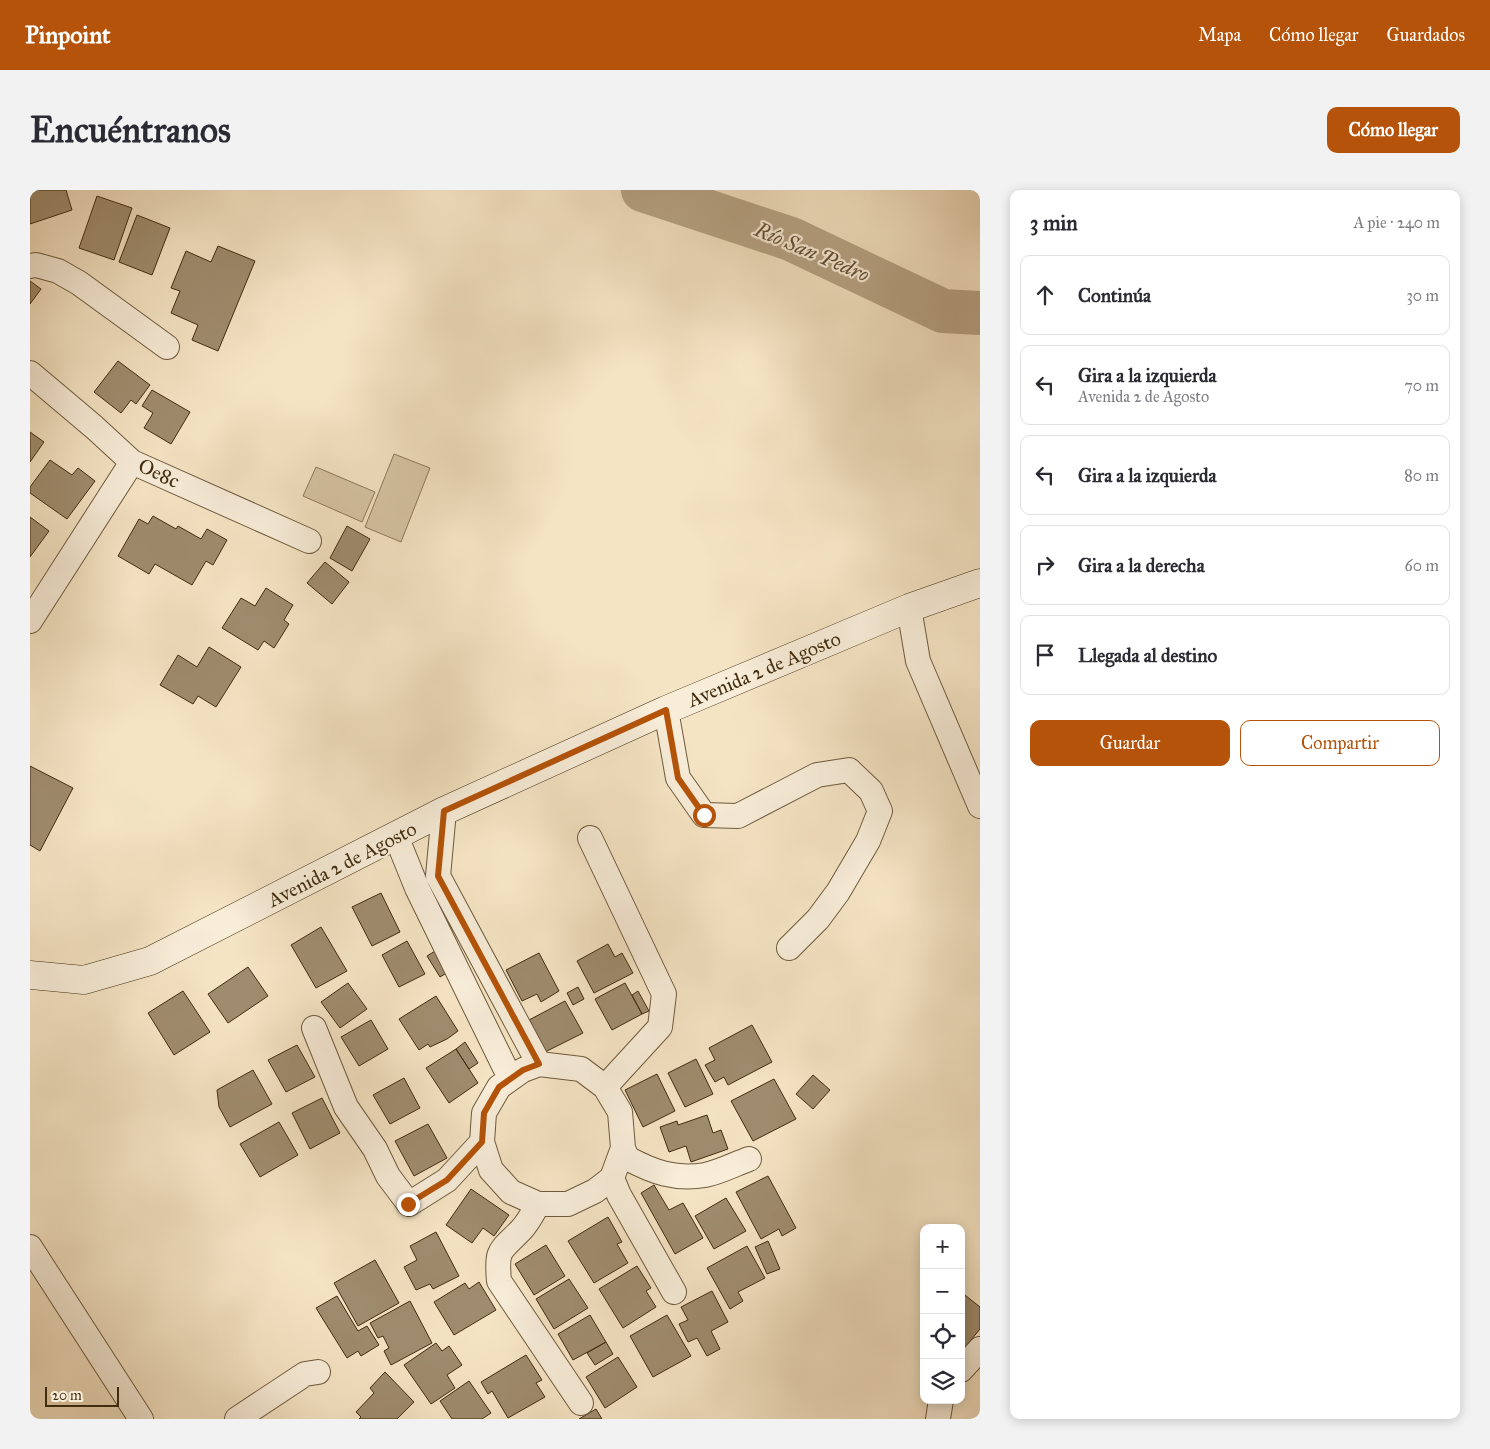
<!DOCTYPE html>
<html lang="es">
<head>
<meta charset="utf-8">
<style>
	:root { --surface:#fff; --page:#f2f2f3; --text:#2b2b33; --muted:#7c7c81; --line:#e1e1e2; --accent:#b45309 }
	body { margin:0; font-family:"IM FELL Great Primer",serif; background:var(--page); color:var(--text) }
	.controls { position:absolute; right:15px; bottom:15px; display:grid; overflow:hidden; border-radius:10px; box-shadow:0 2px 12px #0003 }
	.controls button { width:45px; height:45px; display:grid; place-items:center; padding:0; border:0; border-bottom:1px solid var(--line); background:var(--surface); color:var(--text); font:25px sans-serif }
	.scale { position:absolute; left:15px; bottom:12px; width:74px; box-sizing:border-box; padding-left:5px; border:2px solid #422c10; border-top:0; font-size:14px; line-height:18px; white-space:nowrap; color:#422c10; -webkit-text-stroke:4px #f8edd9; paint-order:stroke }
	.stop { position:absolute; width:15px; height:15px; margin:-11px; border:4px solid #b45309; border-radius:50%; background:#fff }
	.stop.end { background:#b45309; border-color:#fff; box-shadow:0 1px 5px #0008 }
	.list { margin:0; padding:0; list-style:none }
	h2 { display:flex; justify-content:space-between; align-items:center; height:65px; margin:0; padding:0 20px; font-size:21px }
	h2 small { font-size:16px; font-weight:400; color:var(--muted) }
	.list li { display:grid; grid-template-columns:32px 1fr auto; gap:15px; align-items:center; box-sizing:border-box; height:80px; margin:0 10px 10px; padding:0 10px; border:1px solid var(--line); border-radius:10px }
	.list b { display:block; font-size:19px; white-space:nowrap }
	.list p { margin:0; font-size:16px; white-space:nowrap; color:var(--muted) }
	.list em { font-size:16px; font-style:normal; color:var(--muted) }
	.actions { display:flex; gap:10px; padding:15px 20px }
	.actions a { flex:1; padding:11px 0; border:1px solid var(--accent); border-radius:10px; text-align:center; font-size:18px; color:var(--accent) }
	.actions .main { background:var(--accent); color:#fff }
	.icon { flex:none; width:28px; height:28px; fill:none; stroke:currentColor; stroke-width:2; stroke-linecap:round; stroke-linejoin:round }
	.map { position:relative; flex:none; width:950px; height:1229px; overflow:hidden; border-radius:10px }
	header { display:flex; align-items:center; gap:30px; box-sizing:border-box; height:70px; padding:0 25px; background:var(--accent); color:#fff }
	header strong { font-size:24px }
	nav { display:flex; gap:28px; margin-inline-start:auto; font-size:18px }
	.intro { display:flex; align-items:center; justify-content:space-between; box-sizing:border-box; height:120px; padding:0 30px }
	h1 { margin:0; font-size:35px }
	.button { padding:12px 22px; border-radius:10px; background:var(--accent); color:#fff; font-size:18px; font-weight:700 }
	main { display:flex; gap:30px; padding:0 30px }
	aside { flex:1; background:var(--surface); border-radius:10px; box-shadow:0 2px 12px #0003 }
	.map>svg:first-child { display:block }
	.green { fill:#d7c5a5; stroke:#8c785a }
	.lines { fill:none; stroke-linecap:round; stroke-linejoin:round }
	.river { stroke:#b8a587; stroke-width:44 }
	.building { fill:#9f8c6e; stroke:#422c10 }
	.minor-casing { stroke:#6f5a3d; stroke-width:26 }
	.secondary-casing { stroke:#422c10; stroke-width:29 }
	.minor { stroke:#f8edd9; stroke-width:24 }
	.secondary { stroke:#f8edd9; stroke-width:28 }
	.route { stroke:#b45309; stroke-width:6 }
	.labels { text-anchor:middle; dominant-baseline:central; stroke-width:4.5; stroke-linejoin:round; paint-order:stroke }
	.street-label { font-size:20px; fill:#422c10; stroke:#f8edd9 }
	.water-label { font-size:21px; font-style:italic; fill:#655034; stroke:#f8edd9 }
</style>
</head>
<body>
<header>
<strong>Pinpoint</strong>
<nav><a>Mapa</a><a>Cómo llegar</a><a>Guardados</a></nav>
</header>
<div class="intro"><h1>Encuéntranos</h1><a class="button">Cómo llegar</a></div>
<main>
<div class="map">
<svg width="950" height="1229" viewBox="0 0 950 1229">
	<rect width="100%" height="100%" fill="#f5e4c4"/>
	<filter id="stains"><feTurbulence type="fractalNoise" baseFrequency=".004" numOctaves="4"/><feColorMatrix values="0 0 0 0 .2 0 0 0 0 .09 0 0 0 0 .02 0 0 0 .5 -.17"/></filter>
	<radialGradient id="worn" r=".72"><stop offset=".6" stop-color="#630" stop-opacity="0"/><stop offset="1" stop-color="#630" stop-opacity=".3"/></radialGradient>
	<path class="green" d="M364,264L400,278L371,352L335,337Z
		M286,277L345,302L332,332L273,306Z"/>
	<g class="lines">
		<path class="river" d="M613,0L761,49L913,121L950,123"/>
	</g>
	<path class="building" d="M0,0H36L42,20L0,34Z
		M67,6L102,18L84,70L49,58Z
		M107,25L140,38L122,85L89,72Z
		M188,56L225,71L188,161L162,150L168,135L141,123L150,101L141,98L156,61L181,72Z
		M0,91L11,99L0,114Z
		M88,171L120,195L106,214L101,210L91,223L64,202Z
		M122,200L160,222L141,254L114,238L123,223L112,216Z
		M0,242L14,252L0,272Z
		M20,270L42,285L48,278L65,291L37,329L0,303V297Z
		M123,326L146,339L148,336L171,349L177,339L197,350L183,375L176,371L162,395L125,374L119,384L88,366L109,329L118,334Z
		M0,327L19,341L0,367Z
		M317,336L340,349L322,381L300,368Z
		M295,372L319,392L302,414L277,393Z
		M236,398L263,415L254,430L259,434L244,458L234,451L228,460L192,438L211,408L225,416Z
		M179,457L211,477L186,517L168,506L163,514L130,495L148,465L167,477Z
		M0,576L43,598L10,661L0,655Z
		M351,703L370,742L342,756L322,717Z
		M291,737L317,781L286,798L261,755Z
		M377,751L395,784L369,797L352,765Z
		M578,754L585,767L592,763L603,783L564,803L547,771Z
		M410,758L423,779L410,787L397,766Z
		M509,763L529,801L511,812L507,804L492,811L476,780Z
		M218,777L238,806L198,833L178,804Z
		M318,793L337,819L310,838L291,812Z
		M595,793L612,824L582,840L565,809Z
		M548,797L554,809L543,815L537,803Z
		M153,801L180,842L144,865L118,823Z
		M608,801L619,821L612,824L602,805Z
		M406,806L428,841L417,849L400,857L398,854L389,860L369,829Z
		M535,811L553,843L515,862L499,830Z
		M341,830L358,859L329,876L311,847Z
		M722,835L742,872L698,895L694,887L685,892L675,875L685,870L679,858Z
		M435,852L448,873L439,879L426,859Z
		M267,855L285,887L256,902L238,870Z
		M426,859L448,893L419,913L396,878Z
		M666,869L683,904L655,917L638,883Z
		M223,880L242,914L200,937L189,917L187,900Z
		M627,884L645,921L613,937L595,900Z
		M783,885L800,900L783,919L766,904Z
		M374,888L390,918L360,934L343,905Z
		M744,889L766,929L723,951L701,911Z
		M292,908L310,943L280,959L262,923Z
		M677,925L683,943L691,940L698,959L661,972L656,956L639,962L630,937L647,931L648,935Z
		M249,932L268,965L230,987L210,954Z
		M398,934L417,968L384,986L365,951Z
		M738,986L766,1038L752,1046L749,1039L731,1049L706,1002Z
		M624,995L639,1020L653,1013L673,1048L645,1064L611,1003Z
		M441,999L479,1025L464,1046L453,1038L442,1053L416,1035Z
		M696,1008L716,1041L684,1059L665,1026Z
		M578,1027L592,1052L587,1054L598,1073L564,1093L538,1051Z
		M406,1042L429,1086L403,1099L400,1094L386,1100L374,1077L387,1070L380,1056Z
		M738,1051L750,1079L737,1084L725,1057Z
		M516,1055L535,1086L504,1105L485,1074Z
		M717,1056L735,1088L708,1102L713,1111L700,1119L677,1078Z
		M345,1070L369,1113L328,1136L304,1093Z
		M607,1076L621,1098L616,1101L626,1117L593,1138L569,1099Z
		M539,1089L558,1118L524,1139L506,1109Z
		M449,1092L466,1120L424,1145L404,1112L435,1093L439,1099Z
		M682,1101L698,1132L681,1141L690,1159L677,1166L667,1148L658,1152L649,1134L658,1130L651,1117Z
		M931,1102L950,1117V1139L932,1161Z
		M307,1106L328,1141L337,1136L349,1155L331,1166L328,1161L317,1168L286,1118Z
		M380,1111L402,1153L361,1175L354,1161L359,1158L353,1146L348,1148L340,1133Z
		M560,1125L576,1152L543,1170L528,1144Z
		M637,1125L661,1166L623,1187L600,1146Z
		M576,1152L583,1164L565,1175L557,1163Z
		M406,1153L412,1161L419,1156L432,1175L417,1185L425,1198L401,1214L374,1175Z
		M496,1165L512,1190L506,1193L515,1207L478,1228L462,1201L458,1204L451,1192Z
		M588,1167L607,1197L575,1218L556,1187Z
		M355,1182L384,1212L367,1229H329L331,1227L326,1222L344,1203L340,1198Z
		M439,1191L461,1223L452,1229H422L410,1211Z
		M566,1219L572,1229H549Z"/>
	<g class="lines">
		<g class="minor-casing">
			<path id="minor" d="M0,76L6,75L28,81L49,93L137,157
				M0,183L64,237L102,272L279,351
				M879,418L888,471L950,616
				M0,431L102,272
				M636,520L648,588L674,625L708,626L787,585L819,580L841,601L850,621L838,651L808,702L788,729L759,758
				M414,621L408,686L509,874
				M366,646L387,698L480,888
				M560,648L634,804L630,837L575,897
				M284,838L316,917L345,959L358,986L379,1014L417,990L452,952
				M509,874L551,879L575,897L590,922L593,958L582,988L565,1001L538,1014H508L481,1002L461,980L452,952L454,923L469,897L493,880Z
				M593,958L597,968C623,982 645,990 675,985C690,982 705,974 719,969
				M582,988L589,1005L644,1102
				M508,1014C503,1023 498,1033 491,1040C470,1062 466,1058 469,1091L551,1213
				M0,1057L111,1229
				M931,1180L950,1159
				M207,1229L275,1184L288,1182
				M908,1229L911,1210"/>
		</g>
		<g class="secondary-casing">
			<path id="secondary" d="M0,785L54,790L120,771L414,621L636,520L879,418L950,393"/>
		</g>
		<use href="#minor" class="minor"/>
		<use href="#secondary" class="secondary"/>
	</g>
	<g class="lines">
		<path class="route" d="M378,1014L417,990L452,952L454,923L469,897L493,880L509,874L408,686L414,621L636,520L648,588L674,625"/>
	</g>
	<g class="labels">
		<g class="street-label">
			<text transform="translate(129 283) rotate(25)">Oe8c</text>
			<text transform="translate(734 479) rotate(-23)">Avenida 2 de Agosto</text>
			<text transform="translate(312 674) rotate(-27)">Avenida 2 de Agosto</text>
		</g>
		<g class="water-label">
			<text transform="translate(782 62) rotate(23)">Río San Pedro</text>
		</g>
	</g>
	<rect width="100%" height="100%" filter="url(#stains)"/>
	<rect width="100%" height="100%" fill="url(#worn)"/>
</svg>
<div class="controls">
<button>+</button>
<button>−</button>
<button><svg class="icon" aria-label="locate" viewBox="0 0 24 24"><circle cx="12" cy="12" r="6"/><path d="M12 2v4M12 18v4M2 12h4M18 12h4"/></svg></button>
<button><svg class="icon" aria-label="layers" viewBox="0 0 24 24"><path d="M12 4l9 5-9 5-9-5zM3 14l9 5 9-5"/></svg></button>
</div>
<div class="scale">20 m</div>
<div class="stop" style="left:674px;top:625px"></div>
<div class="stop end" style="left:378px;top:1014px"></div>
</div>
<aside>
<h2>3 min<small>A pie · 240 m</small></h2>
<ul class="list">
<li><svg class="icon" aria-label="ahead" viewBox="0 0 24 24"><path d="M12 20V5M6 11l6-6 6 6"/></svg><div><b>Continúa</b></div><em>30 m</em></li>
<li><svg class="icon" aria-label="left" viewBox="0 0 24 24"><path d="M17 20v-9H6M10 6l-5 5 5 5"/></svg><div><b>Gira a la izquierda</b><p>Avenida 2 de Agosto</p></div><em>70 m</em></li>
<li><svg class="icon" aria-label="left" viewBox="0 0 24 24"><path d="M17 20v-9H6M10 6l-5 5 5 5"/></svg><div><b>Gira a la izquierda</b></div><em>80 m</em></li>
<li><svg class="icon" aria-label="right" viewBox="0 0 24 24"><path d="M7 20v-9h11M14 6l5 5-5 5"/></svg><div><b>Gira a la derecha</b></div><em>60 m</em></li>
<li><svg class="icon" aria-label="arrive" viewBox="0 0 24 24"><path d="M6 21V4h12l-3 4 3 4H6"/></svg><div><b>Llegada al destino</b></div></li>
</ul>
<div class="actions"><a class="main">Guardar</a><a>Compartir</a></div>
</aside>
</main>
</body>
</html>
